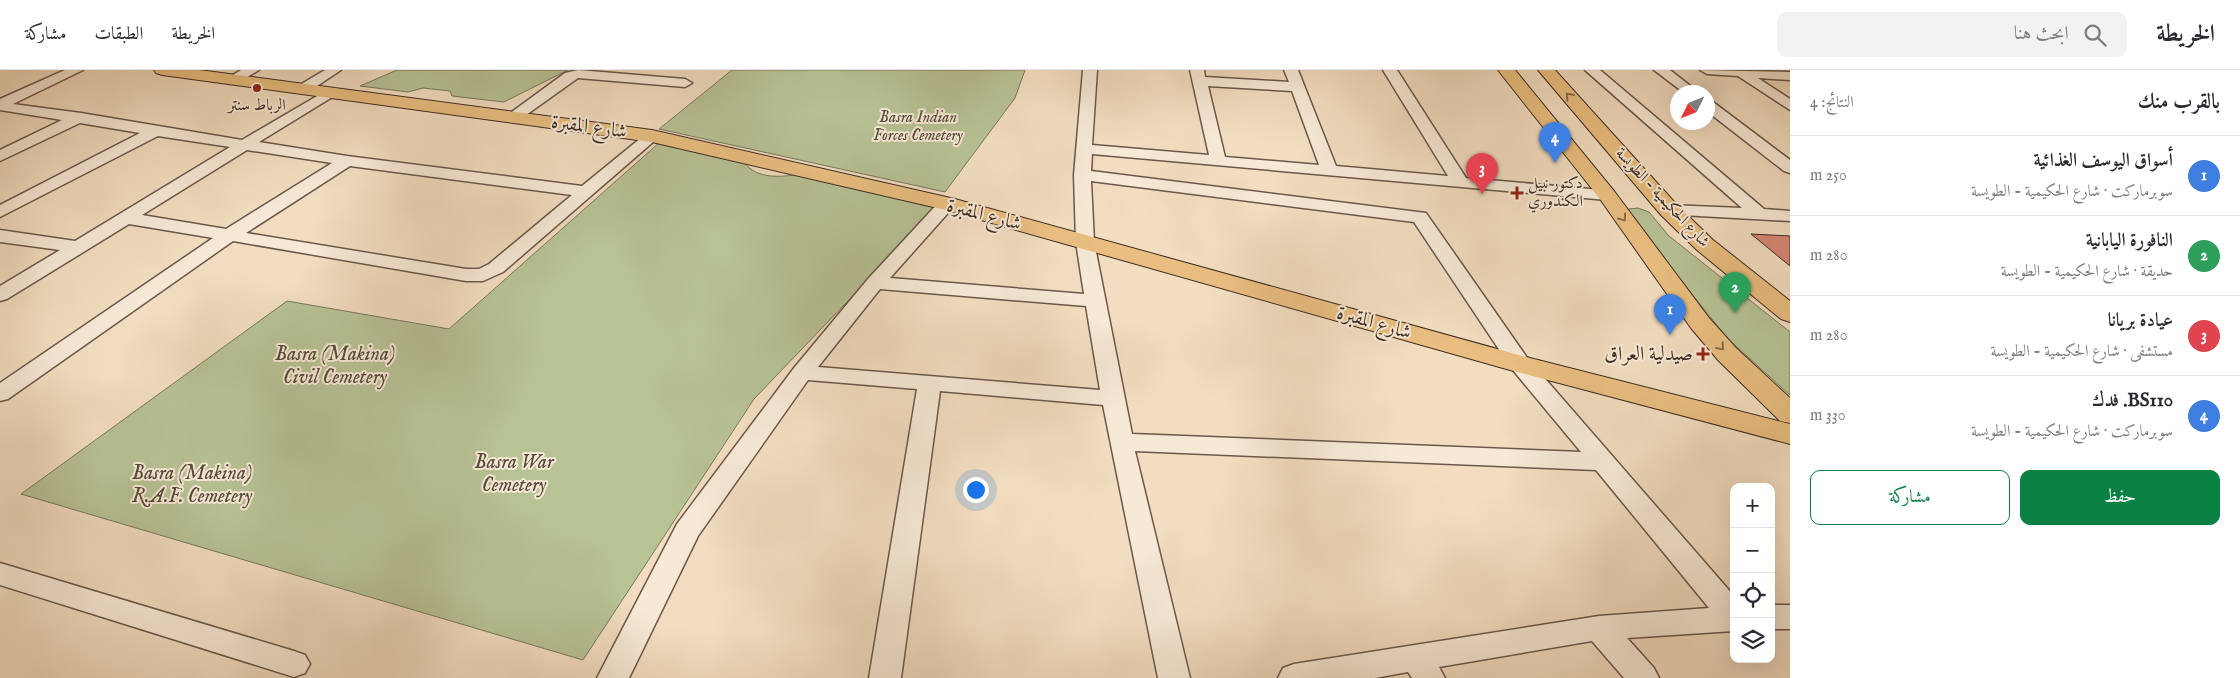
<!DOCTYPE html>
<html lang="ar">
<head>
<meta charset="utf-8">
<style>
	:root { --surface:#fff; --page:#f2f2f3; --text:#2b2b33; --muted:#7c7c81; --line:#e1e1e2; --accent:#0b8043 }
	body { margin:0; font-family:"IM FELL English",Amiri,serif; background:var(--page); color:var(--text); direction:rtl }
	.controls { position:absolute; right:15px; bottom:15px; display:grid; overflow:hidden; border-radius:10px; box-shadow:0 5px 20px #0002 }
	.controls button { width:45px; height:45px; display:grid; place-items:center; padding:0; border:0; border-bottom:1px solid var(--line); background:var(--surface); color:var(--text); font:25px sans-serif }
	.compass { position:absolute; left:1670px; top:15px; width:45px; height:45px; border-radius:50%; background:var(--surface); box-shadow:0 5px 20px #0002; rotate:227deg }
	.you { position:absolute; left:975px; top:419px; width:18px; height:18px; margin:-12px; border:4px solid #fff; border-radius:50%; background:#1a73e8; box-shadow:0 0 0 8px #1a73e833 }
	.badge { display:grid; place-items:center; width:32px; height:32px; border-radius:50%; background:var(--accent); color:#fff; font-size:16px; font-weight:700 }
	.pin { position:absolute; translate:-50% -41px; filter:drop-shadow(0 1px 2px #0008) }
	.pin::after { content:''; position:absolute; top:26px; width:18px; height:15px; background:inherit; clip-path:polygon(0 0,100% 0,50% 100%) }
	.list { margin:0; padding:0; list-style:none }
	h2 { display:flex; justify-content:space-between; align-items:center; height:65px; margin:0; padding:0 20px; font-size:21px }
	h2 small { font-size:16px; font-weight:400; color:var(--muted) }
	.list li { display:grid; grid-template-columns:32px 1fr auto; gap:15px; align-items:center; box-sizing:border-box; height:80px; padding:0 20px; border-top:1px solid var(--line) }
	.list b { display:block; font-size:19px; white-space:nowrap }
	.list p { margin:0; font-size:16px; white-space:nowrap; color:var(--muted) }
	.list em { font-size:16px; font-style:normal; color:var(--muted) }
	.actions { display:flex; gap:10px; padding:15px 20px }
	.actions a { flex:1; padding:11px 0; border:1px solid var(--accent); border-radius:10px; text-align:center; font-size:18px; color:var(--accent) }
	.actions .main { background:var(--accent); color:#fff }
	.icon { flex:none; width:28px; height:28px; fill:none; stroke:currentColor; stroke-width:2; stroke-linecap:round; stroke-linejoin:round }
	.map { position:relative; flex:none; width:1790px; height:608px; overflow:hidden; direction:ltr }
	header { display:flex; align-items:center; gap:30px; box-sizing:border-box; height:70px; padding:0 25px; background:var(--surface); border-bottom:1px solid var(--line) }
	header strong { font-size:24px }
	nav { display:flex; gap:28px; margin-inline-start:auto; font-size:18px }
	.search { width:350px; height:45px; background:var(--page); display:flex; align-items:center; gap:12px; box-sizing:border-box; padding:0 18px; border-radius:10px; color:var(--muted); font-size:19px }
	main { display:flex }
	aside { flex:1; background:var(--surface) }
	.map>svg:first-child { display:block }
	.green { fill:#b7c295; stroke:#7a775d }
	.building { fill:#d68974; stroke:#3d2c25 }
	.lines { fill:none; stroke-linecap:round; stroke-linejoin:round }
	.minor-casing { stroke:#6a584c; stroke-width:3 }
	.major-casing { stroke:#3d2c25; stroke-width:2 }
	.minor { fill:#f7e9d6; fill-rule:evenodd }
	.major { fill:#e9be80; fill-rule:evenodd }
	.oneway { stroke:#8a6e4e }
	.poi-dot { fill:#8f2418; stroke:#f7e9d6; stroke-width:2 }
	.labels { text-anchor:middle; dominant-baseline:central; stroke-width:4; stroke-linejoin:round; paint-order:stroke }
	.far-poi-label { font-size:16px; fill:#3d2c25; stroke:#f7e9d6 }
	.far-park-label { font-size:16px; font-style:italic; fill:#554a3b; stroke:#f7e9d6 }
	.far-street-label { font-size:16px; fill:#3d2c25; stroke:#f7e9d6 }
	.street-label { font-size:20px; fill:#3d2c25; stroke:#f7e9d6 }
	.park-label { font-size:20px; font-style:italic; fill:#554a3b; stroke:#f7e9d6 }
	.poi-label { font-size:20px; fill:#3d2c25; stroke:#f7e9d6; text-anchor:end }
</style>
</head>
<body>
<header>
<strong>الخريطة</strong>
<div class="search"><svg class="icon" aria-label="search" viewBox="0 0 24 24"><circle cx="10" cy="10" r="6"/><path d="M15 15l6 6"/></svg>ابحث هنا</div>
<nav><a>الخريطة</a><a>الطبقات</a><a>مشاركة</a></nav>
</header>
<main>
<aside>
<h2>بالقرب منك<small>النتائج: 4</small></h2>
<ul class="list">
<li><span class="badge" style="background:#3f7fe0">1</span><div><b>أسواق اليوسف الغذائية</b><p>سوبرماركت · شارع الحكيمية - الطويسة</p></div><em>250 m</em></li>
<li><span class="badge" style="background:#2e9e5b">2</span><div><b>النافورة اليابانية</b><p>حديقة · شارع الحكيمية - الطويسة</p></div><em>280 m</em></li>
<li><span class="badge" style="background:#e0444e">3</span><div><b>عيادة بريانا</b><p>مستشفى · شارع الحكيمية - الطويسة</p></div><em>280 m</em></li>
<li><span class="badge" style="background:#3f7fe0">4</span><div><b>BS110. فدك</b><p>سوبرماركت · شارع الحكيمية - الطويسة</p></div><em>330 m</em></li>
</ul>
<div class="actions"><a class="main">حفظ</a><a>مشاركة</a></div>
</aside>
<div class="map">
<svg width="1790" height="608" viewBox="0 0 1790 608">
	<rect width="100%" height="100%" fill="#f2ddc0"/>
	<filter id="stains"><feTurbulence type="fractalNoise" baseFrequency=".004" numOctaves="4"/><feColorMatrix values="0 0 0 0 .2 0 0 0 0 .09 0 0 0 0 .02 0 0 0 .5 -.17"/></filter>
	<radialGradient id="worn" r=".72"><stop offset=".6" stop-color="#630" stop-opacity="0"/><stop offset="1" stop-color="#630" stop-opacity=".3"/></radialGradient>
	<path class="green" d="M397,0H568L504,32L452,26L450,21L423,18L408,22L360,16Z
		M732,0H1025L1015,28L945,122L659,59Z
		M660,72L744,92C757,110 781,107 801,104L938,137L754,329L583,590L21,424L287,231L449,259Z
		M1638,138L1649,142L1669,166L1790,262V325L1727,268L1628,144L1629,139Z"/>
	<path class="building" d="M1751,164L1790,166V196Z"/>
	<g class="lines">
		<g class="minor-casing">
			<path id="minor" d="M65,0H83L13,34L81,43L242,70L329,19L334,20L336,23L334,26L259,72L347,86L582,116L647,63L652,61L660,66L503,202L483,211H466L233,171L8,329L0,331V313L213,168L129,154L7,229L0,231V216L60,180L0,172V160L75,171L230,77L158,66L0,147V135L140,63L80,53L0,91V80L62,50L0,40V29ZM247,80L332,93L226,159L142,145ZM350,96L572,125L489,194L479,199H466L246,163Z
				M241,0H259L237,13H227L225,10Z
				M325,0H341L308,22H298L296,19L298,16Z
				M578,0L685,9L692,13L685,17L578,8L519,50H509L507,47L509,44L565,3Z
				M1083,0H1097L1092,75L1209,85L1190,0H1204L1205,7L1289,12L1284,0H1298L1336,96L1448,106L1383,0H1397L1466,108L1613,121L1616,125L1613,129L1607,130L1092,84L1091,101L1426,143L1528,289L1734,526V561L1627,568L1654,598L1659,608H1624L1592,571L1439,597L1445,608H1412L1408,602L1375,608H1278L1283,598L1294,594L1599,546L1709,538L1596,400L1135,381L1190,608H1158L1103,335L940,321L901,608H869L917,319L808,310L698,466L629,608H597L677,454L794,298L868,209L941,130H953L956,134L890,208L1084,224L1076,172L1074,105ZM1208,16L1292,21L1319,95L1225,87ZM1091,111L1414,152L1512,299L1581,382L1132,364L1094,172ZM880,219L1086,236L1100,320L818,297Z
				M1585,0H1600L1764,139L1790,141V151L1663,144L1660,140L1663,136L1669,135L1742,138Z
				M1654,0H1670L1698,22H1683Z
				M1700,0L1790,2V10L1758,8L1790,29V40L1738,6L1707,4Z
				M1708,31L1713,32L1790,90V103L1784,101L1708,42Z
				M0,493L294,581L305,585L310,594L305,603L294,607L0,515Z
				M1771,535H1790V559H1771Z"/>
		</g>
		<g class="major-casing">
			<path id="major" d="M154,0H199L652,60L955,129L1530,288L1790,354V374L1510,300L942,139L652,72L162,5L156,3Z
				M1498,0H1515L1614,121L1709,248L1736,278L1790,328V353L1780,351L1718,290L1691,258L1600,129Z
				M1538,0H1555L1677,135L1713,170L1790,231V252L1781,249L1697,180L1661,145Z"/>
		</g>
		<use href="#minor" class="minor"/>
		<use href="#major" class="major"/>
	</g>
	<defs><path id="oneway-chevron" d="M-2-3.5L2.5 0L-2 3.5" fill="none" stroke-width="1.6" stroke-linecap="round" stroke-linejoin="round" transform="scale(1.25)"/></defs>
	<g class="oneway">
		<use href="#oneway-chevron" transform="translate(1569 26) rotate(-131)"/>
		<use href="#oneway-chevron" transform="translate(1623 148) rotate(54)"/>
		<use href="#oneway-chevron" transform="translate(1721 277) rotate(49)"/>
	</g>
	<g class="poi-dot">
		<circle cx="257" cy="18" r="5"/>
		<path d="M1514.5 115.5h5v5h5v5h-5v5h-5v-5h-5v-5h5z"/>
		<path d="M1700.5 276.5h5v5h5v5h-5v5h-5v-5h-5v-5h5z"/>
	</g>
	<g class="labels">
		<g class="far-poi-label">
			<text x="257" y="36">الرباط سنتر</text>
			<text x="1528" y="114" text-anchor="start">دكتور نبيل<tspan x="1528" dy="18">الكندوري</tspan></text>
		</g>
		<g class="far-park-label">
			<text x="918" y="48">Basra Indian<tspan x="918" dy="18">Forces Cemetery</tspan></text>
		</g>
		<g class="far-street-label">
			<text transform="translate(1662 128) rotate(47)">شارع الحكيمية - الطويسة</text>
		</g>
		<g class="street-label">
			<text transform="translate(589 57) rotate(8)">شارع المقبرة</text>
			<text transform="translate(984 145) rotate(15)">شارع المقبرة</text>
			<text transform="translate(1374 253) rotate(16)">شارع المقبرة</text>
		</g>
		<g class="park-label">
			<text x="335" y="284">Basra (Makina)<tspan x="335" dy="23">Civil Cemetery</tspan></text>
			<text x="514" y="392">Basra War<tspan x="514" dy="23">Cemetery</tspan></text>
			<text x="192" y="403">Basra (Makina)<tspan x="192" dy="23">R.A.F. Cemetery</tspan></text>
		</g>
		<g class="poi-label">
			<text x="1693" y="284">صيدلية العراق</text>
		</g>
	</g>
	<rect width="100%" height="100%" filter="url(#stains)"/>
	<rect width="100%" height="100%" fill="url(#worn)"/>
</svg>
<div class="controls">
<button>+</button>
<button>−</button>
<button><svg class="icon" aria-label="locate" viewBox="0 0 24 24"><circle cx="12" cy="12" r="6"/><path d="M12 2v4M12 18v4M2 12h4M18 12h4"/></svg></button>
<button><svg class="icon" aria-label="layers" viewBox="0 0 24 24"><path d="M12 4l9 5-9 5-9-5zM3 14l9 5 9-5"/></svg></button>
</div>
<svg class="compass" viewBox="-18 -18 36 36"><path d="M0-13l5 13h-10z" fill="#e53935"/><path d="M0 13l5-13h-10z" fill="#7c7c81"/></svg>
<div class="you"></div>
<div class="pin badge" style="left:1670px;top:265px;background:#3f7fe0">1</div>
<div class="pin badge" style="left:1735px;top:243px;background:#2e9e5b">2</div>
<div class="pin badge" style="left:1482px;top:124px;background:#e0444e">3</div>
<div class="pin badge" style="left:1555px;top:93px;background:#3f7fe0">4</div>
</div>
</main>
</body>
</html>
